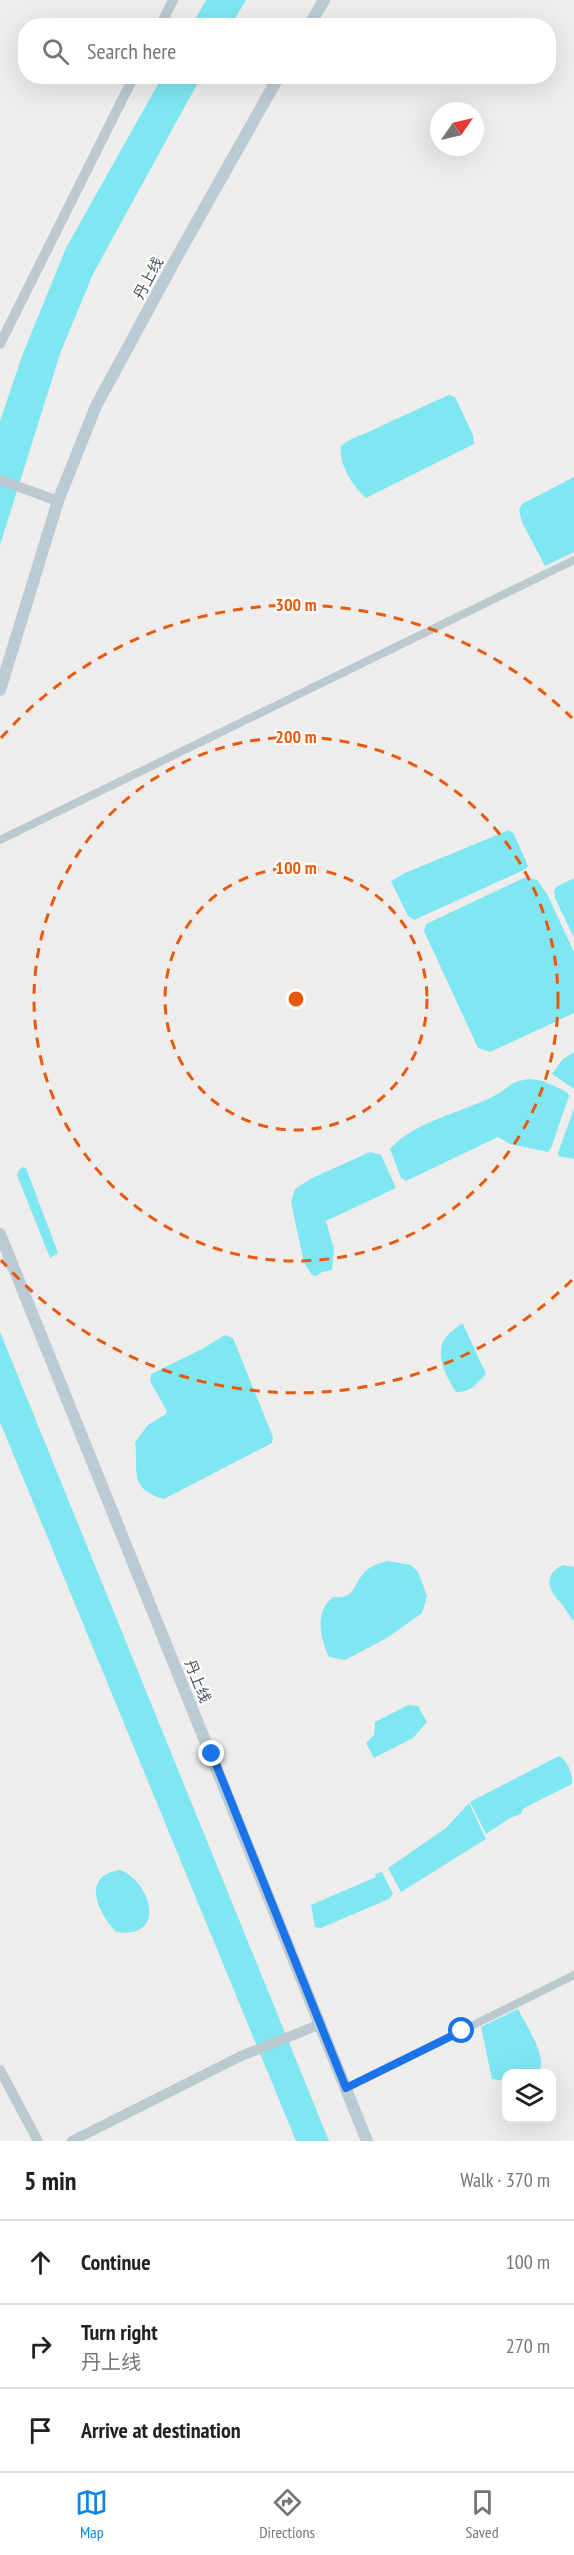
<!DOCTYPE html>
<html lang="en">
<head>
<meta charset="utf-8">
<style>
	:root { --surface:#fff; --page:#f6f6f6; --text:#202124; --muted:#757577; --line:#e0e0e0; --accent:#0b86ea }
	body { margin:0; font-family:"PT Sans Narrow","Noto Sans SC",sans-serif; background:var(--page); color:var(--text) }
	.controls { position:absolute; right:18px; bottom:18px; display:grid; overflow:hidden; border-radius:12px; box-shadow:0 6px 24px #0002 }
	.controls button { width:54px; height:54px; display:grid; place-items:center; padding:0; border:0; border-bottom:2px solid var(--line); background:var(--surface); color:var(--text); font:30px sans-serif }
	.compass { position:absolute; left:430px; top:102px; width:54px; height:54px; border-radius:50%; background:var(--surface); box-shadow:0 6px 24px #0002; rotate:56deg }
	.stop { position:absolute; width:18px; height:18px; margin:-14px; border:4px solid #1a73e8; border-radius:50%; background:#fff }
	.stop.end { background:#1a73e8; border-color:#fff; box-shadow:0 2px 6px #0008 }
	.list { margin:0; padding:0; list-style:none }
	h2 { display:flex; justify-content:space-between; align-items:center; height:78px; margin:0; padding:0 24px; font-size:26px }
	h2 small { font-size:20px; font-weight:400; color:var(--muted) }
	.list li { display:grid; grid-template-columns:39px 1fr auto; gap:18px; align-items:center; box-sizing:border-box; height:84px; padding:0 24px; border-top:2px solid var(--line) }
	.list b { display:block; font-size:22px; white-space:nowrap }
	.list p { margin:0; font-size:20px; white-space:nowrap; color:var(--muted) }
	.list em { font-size:20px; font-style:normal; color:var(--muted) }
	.icon { flex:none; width:33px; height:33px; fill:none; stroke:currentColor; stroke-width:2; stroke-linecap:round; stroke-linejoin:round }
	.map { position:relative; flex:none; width:574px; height:2141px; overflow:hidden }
	.search { position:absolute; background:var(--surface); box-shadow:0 6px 24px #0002; left:18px; right:18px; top:18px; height:66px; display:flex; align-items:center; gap:15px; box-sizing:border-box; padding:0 21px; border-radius:24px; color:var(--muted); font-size:22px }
	.sheet { height:330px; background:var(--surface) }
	nav { display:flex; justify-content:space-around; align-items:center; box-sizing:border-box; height:84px; border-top:2px solid var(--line); background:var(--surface); font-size:16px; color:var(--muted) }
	nav a { display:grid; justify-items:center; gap:3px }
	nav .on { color:var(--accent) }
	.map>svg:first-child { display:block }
	.water { fill:#7fe7f2 }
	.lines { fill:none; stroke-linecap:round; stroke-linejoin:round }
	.minor { stroke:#bbc9d0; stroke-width:8 }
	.tertiary { stroke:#bbc9d0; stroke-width:10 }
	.secondary { stroke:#bbcbd5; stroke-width:12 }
	.route { stroke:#1a73e8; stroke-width:8 }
	.ring { fill:none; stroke:#e8590c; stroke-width:3; stroke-dasharray:10 8 }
	.labels { text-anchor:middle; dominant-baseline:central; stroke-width:4.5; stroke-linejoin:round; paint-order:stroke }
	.street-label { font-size:15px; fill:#43525b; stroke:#fff }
	.centre { fill:#e8590c; stroke:#fff; stroke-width:3 }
	.ring-label { font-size:18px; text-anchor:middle; font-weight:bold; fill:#e8590c; stroke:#fff; stroke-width:4.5; stroke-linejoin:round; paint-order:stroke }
</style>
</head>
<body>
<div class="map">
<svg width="574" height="2141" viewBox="0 0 574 2141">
	<rect width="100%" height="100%" fill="#efecec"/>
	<path class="water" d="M206,0H246L231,25H192Z
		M162,77H201L93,274L61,351L0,545V421L22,356L66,248Z
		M449,395L455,397L473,435L474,444L366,498C353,487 338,463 341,446C351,437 363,435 375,429C400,417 424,406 449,395Z
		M574,477V552L545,566L522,522L519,510L522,504Z
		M509,830L514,834L528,866L524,870L414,920L408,916L391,881L405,873Z
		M526,877L537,880L547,894L574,952V1013L490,1052L478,1048L424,931L426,924Z
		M574,878V938L555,898L554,890L558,886Z
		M574,1052V1089L552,1074L563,1059Z
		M531,1079L543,1081L567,1092L569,1096L551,1148L548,1152L510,1144L498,1137L406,1181L401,1178L390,1149C413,1122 463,1112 494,1096C512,1087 508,1081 531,1079Z
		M574,1108V1159L559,1156L558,1153Z
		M370,1152L381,1155L396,1188L326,1221L334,1249L332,1270L322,1272L316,1276L312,1275L304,1263L291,1202L295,1189L312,1178Z
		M23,1167L26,1168L58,1253L50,1258L17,1175L19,1170Z
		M463,1324L486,1374C476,1384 472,1392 456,1392C444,1374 431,1347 452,1331C457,1328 457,1325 463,1324Z
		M0,1332L329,2141H296L0,1422Z
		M225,1335L233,1338L273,1437L272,1443L164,1499C127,1489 139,1469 135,1442L148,1425L166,1414L167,1411L150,1381L151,1374L202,1349Z
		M388,1561L411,1565L418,1572L427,1596L422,1613L387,1638L345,1660L329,1657C320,1638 314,1612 333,1597C355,1599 352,1587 363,1574C369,1566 379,1563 388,1561Z
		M563,1565L574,1567V1621C568,1615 565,1607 559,1601C547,1588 544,1574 563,1565Z
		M408,1705L418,1706L427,1722L413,1738L374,1758L366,1743L374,1735L375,1722Z
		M559,1756C568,1761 573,1775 572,1784L530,1805L523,1809L521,1814L510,1818L486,1834L470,1802Z
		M469,1803L486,1839L401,1892L388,1868L446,1828Z
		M120,1870C151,1881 168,1940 116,1932C98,1913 80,1876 120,1870Z
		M382,1872L393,1894L389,1899L321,1928L315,1927L311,1905L376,1877L375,1874Z
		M518,2009C525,2024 551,2061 537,2073L506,2074V2081L492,2079L481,2027Z"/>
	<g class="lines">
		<path class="minor" d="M0,840L574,560
			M346,2088L574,1975"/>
		<path class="tertiary" d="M160,26L173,0
			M0,344L134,76
			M0,480L58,501
			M0,2070L38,2141
			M72,2141L241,2056L321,2024"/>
		<path class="secondary" d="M309,26L324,0
			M0,690L58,501L96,406L178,255L279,76
			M0,1234L367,2141"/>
	</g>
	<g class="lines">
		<path class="route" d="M212,1754L346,2088L462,2031"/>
	</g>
	<g class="ring">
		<circle cx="296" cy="999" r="131"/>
		<circle cx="296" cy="999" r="262"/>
		<path d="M572 1280A394 394 0 0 1 1 1260M1 738A394 394 0 0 1 572 718"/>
	</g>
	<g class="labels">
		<g class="street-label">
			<text transform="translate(148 278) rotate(-62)">丹上线</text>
			<text transform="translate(198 1681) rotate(68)">丹上线</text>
		</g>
	</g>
	<circle cx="296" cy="999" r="9" class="centre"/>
	<g class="ring-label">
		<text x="296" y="611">300 m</text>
		<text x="296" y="743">200 m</text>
		<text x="296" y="874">100 m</text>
	</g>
</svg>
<div class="controls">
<button><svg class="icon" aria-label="layers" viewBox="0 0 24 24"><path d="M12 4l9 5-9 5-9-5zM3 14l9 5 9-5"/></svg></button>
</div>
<svg class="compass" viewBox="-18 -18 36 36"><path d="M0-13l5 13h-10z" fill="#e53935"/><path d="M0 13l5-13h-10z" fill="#757577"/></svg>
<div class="stop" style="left:462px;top:2031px"></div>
<div class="stop end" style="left:212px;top:1754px"></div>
<div class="search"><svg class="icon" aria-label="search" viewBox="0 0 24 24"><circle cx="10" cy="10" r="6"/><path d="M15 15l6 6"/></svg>Search here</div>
</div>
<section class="sheet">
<h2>5 min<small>Walk · 370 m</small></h2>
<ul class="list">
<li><svg class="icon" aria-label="ahead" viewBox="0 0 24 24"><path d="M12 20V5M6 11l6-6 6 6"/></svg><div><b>Continue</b></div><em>100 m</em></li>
<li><svg class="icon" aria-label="right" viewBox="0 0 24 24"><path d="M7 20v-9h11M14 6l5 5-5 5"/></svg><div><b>Turn right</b><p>丹上线</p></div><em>270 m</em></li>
<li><svg class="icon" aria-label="arrive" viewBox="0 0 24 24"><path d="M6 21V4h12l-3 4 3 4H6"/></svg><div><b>Arrive at destination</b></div></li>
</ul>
</section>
<nav>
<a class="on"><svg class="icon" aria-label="map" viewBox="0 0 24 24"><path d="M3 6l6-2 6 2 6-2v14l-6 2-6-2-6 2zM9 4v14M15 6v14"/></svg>Map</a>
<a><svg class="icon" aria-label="directions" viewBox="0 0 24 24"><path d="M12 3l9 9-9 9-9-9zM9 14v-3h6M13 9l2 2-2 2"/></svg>Directions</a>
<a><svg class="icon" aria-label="saved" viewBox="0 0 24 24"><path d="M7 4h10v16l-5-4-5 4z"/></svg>Saved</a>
</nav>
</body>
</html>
